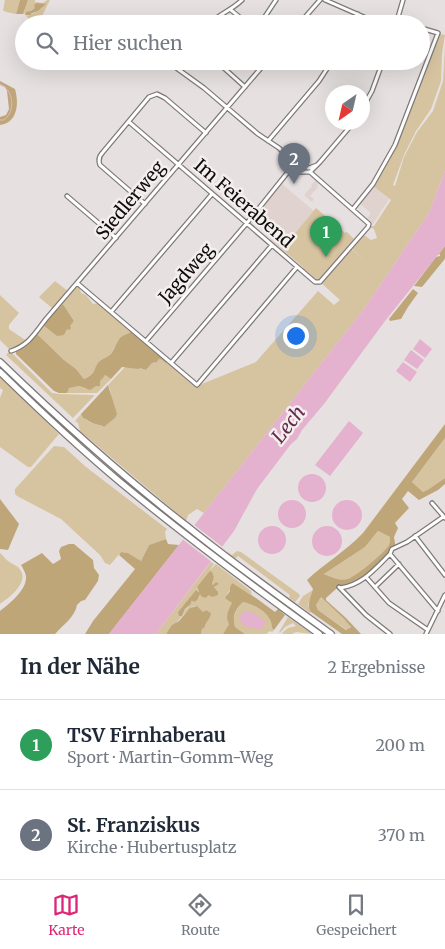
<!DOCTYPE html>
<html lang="de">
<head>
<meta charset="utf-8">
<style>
	:root { --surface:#fff; --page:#f2f2f3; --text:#1f2937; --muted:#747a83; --line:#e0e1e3; --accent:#db2777 }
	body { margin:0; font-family:Merriweather,serif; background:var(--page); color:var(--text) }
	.compass { position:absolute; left:325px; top:85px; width:45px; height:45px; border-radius:50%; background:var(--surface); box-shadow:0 5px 20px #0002; rotate:214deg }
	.you { position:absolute; left:295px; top:335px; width:18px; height:18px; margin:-12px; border:4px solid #fff; border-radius:50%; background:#1a73e8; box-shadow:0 0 0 8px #1a73e833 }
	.badge { display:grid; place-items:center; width:32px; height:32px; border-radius:50%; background:var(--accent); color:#fff; font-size:16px; font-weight:700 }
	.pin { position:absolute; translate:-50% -41px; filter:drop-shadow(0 1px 2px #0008) }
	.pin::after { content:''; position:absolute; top:26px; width:18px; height:15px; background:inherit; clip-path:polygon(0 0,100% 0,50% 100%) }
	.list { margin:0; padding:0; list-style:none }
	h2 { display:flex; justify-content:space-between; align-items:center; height:65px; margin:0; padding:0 20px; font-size:21px }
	h2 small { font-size:16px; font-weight:400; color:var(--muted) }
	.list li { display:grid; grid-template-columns:32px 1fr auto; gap:15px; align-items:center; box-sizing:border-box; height:90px; padding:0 20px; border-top:1px solid var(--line) }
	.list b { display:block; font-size:19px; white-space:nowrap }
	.list p { margin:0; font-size:16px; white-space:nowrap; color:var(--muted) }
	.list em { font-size:16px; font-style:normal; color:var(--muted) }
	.icon { flex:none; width:28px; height:28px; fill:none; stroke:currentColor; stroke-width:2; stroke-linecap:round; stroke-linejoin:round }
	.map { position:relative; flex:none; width:445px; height:634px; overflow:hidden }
	.search { position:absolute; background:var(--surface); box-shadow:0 5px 20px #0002; left:15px; right:15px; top:15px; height:55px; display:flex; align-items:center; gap:12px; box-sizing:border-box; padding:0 18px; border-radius:28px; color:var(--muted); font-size:19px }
	.sheet { height:245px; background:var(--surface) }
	nav { display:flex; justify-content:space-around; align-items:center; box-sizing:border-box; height:70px; border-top:1px solid var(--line); background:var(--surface); font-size:14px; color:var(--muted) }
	nav a { display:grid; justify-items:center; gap:2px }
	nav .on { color:var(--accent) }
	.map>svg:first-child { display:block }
	.built { fill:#e0d2cf }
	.green { fill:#d6c3a0; fill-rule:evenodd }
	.forest { fill:#bfa678; fill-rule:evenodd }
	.water { fill:#e4b1ce }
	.pier { fill:#e6e1e0 }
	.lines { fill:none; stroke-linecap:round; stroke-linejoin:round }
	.stream { stroke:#e4b1ce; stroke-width:1 }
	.minor-casing { stroke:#7e7978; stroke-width:5.5 }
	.highway-casing { stroke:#7e7978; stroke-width:8 }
	.minor { stroke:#fff; stroke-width:3 }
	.highway { stroke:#fff; stroke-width:5.5 }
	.labels { text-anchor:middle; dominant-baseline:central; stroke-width:5; stroke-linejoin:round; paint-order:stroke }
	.street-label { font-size:18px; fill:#0d0c0b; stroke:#f4eeed }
	.water-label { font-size:19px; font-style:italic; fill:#65294f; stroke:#f4eeed }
</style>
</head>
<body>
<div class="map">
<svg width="445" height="634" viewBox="0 0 445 634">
	<rect width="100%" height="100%" fill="#e6e1e0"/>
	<path class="built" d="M316,180L319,183L317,186L318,187L310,196L314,199L312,202L304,195L312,186L311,185Z
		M282,184L314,211L281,250L269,240L278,230L258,212Z
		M373,186L389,199L373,224L367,218L371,213L359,203Z"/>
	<path class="green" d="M5,0H20L16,14L6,12L3,10Z
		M28,0H35V2L43,3L47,0H50L38,24H35L25,15L27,16L38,11L43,7H35V8L31,11L23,14Z
		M440,34L445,35L442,53L441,81L431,109L416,131L404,155L393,185L395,186L404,157L417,132L433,111L443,81L445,47V171L429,213L364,309L204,513L197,509L188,515L186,521L80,431L78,423L75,421L81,414L83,418C86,419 88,421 91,423C96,425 100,424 104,427L115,418L110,389L108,385L125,367C132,367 139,367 146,370L152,363L157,362L159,359C174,363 186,377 197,386L256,362L318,291L334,305L340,300L318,280H317L303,268V267L282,249L316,208L345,233L347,232L354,239L348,246L366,262L352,249L364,235L371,240L377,238L374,229L370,227L371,226H374L391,200L373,186L399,141Z
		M55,281L69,292L53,309L39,297Z
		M77,287H79L81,293L86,295L93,304L99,303L132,331L130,334L121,338L113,349L112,353L104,359L101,360L92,374L84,379L76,369L64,360L37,334L43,325L58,336L67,329L74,321L63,304L58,309H56Z
		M0,295L19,313L9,325V329L28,342L11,351L0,340Z
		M10,351L52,393L59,394L94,395V396L73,418L6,355Z
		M105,375L111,379L97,393H67L68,388L79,386L86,389L100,381Z
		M0,376L59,434L31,467H28L0,447V398L3,390L0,388Z
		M445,438V478L429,489L423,492L412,482Z
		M54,446L64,447L86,467L167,529L165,532L166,539L149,545L141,561L128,553L121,552L110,565L105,563L100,555L61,519L17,496L15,494V489Z
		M378,531L390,537C390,541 390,541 389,545C384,554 356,578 346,579C337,581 332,577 324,574L365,547Z
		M237,551L241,552L299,594L300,596L295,602L289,598L290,595L238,556L235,559L227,552L232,555Z
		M0,553C2,554 3,556 5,558C8,562 14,564 18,567C32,581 10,597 0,604Z
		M211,562L214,564L209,571L216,564L251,591L252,595L232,584L230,587V590L227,594L232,603L229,624L223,634H201L202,629L205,627C205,622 211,619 211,613L206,610L203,612L196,606C195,606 194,606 192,607C189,609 169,630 166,634H156ZM210,572H212L214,577L212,584L213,585L219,584L214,587L217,591C209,596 202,597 197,588ZM196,590L199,592L200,597L195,602L191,601V604L185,610L182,616L178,612Z
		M313,590L308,605L311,612L310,613L298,604L303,596Z
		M321,597L351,626L347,630L318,610L316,605Z
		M243,602C256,605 272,614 272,628L274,630L272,632L270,631L266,634H245L235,627C232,615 235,611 243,602Z
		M288,617L312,634L296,632L292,634H283L282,633L288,628L296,626L293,623L285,627L280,633L279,632Z"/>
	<path class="forest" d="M20,0H28L23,14H16Z
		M37,3L46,4L38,11L32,13L30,15H25L26,12L31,11L35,8L34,5Z
		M0,81L15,89C19,103 18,123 0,125V117L6,115L9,109L7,91L5,87L0,85Z
		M445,246V258L444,260L422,287L414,286L436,257L440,256V254L438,255Z
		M413,289L418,293L408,307L401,319L390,321L389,319Z
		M63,304L74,321L70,326L71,328L69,330L67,329L64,335L57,336L43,325L56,309H58Z
		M132,331L168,362L166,363L162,360L159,359L157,362L152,363L146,370L140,368L139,369L122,367L111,379L105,375L103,378L100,381V386H96L90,390L79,386L69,388L67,393H59L54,391L16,354V351L26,346L37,334L64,360L76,369L84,379C88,377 92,375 94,371C96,367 97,363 101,360C105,358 109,356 112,353C113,350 118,341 120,338C123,335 129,334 132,331Z
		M108,385L117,414L115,418L104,427C100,424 96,425 92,423C88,421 87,419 83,418L81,414Z
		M445,424V438L412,482L423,492L429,489L445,478V484L438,490L419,500L408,491L402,499L409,508L395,523L398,528L394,537L395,543V548L390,554L366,577L351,585H345L340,588L336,589L326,598V600L346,618L361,634H342L311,612C306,605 311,597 313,589L307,580C325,563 346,551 363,533ZM378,531L390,537C390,541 390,541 389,545C384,553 356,577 347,579C338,581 332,577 324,574L365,547ZM321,597L344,619L351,627L346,630L318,610L316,605Z
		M0,499L19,524L8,550L0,549Z
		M166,539L168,544L179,545L109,634H85L93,621L135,569L119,555L121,552L128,553L141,561L149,545Z
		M69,544H74L93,560L94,568L99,575L98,581L85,600L81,601L77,605C75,617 63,625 55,634H0V611C10,603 27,590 26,576C25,572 23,568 21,565L42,553L53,564L61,559L59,551L61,547Z
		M210,571L212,572L214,577L212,584L213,585L216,582L219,584L214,587L218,592V595L212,597L209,595L205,598L201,596L197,587Z
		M232,583L256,598L275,612L278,609L285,615L274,630L272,628C272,614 256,605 243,602C235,610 232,615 235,627L245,634H223L229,624C225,616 228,611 232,603L225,598L230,591V587Z
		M196,590L200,593C200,597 198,599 195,602L191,601V604L185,609L182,616H179L178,612Z
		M197,606L203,612L206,610L211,613C211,619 205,622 205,627L202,629L201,634H166L172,625L179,621L190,608Z"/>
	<path class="water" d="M445,171V246L385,321L324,404L302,430L297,439L291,444L257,489L234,531L156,634H109L364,309L429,213Z
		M420,339L432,349L425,358L413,349Z
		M411,350L424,360L417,369L404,360Z
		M403,362L417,372L410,382L396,371Z
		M349,421L363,433L330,476L315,465Z
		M298 488a14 14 0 1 1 28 0a14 14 0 1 1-28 0Z
		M278 514a14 14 0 1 1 28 0a14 14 0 1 1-28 0Z
		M332 515a15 15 0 1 1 30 0a15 15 0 1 1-30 0Z
		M258 540a14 14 0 1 1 28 0a14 14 0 1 1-28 0Z
		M312 541a15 15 0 1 1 30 0a15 15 0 1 1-30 0Z
		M249,611L263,619L265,623L264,625L261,629C251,627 237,628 241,614L245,612Z"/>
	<path class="pier" d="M193,524L224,548L213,563L181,538Z"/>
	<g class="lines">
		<path class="stream" d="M0,84C14,90 16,111 4,120H0"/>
		<g class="minor-casing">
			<path id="minor" d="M325,0L380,24
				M231,10L248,24
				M396,22L404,24
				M209,24C219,14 232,10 242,0
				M260,24L276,0
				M299,24L320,0
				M353,24L358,14
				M396,24L403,0
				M176,61L174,64L175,67L204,88L258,134L279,148L290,159L294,165L293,169
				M216,61L245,87
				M223,67L228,61
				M362,109L372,91L383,61
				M129,122L315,282H320L368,227L369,224L310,172
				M268,141L319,81L332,61
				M293,170L301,172H310L320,162L354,122
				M67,196L116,238
				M145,204L100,165C98,160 99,156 103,152L149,97L157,94L165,98L206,133
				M353,209L373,184L395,145L438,33L421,28
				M77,283L197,385L297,267
				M111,312L212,194
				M146,341L247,223L288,172L297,167L309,168L317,165
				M11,351C29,345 35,333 46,319L267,61
				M171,363L272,245
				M432,503L445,518
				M415,536L445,575
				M390,554L438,611
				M366,577L389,603L428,630
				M339,587L366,615L390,634
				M375,587L399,564
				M340,588C362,585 375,569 390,554L392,549L407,542L443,517
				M426,634L445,595"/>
		</g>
		<g class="highway-casing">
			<path id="highway" d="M0,362C60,420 122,476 188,527C234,564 283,599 331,634
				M0,372C39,410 78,447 120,482C184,535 251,585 319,634"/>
		</g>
		<use href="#minor" class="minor"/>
		<use href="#highway" class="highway"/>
	</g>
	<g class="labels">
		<g class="street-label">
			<text transform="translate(130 200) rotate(-50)">Siedlerweg</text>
			<text transform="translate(244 203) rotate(41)">Im Feierabend</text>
			<text transform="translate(186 273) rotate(-49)">Jagdweg</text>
		</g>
		<g class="water-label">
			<text transform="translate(288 424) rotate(-52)">Lech</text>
		</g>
	</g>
</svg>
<svg class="compass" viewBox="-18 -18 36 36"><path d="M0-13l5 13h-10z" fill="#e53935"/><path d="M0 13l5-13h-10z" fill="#747a83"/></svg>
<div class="you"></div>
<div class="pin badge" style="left:326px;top:257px;background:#2e9e5b">1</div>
<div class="pin badge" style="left:294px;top:184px;background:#6b7280">2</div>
<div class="search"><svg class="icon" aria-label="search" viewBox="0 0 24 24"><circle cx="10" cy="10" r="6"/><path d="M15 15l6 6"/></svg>Hier suchen</div>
</div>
<section class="sheet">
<h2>In der Nähe<small>2 Ergebnisse</small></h2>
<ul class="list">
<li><span class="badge" style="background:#2e9e5b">1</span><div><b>TSV Firnhaberau</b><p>Sport · Martin-Gomm-Weg</p></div><em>200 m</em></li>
<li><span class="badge" style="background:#6b7280">2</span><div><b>St. Franziskus</b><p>Kirche · Hubertusplatz</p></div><em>370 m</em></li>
</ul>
</section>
<nav>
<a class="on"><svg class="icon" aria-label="map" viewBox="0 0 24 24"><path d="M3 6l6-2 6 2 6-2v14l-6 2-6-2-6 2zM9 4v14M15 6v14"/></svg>Karte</a>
<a><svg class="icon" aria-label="directions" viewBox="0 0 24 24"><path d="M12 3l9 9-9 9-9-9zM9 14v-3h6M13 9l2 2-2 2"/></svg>Route</a>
<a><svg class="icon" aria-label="saved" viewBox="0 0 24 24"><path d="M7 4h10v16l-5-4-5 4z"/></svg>Gespeichert</a>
</nav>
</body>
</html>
